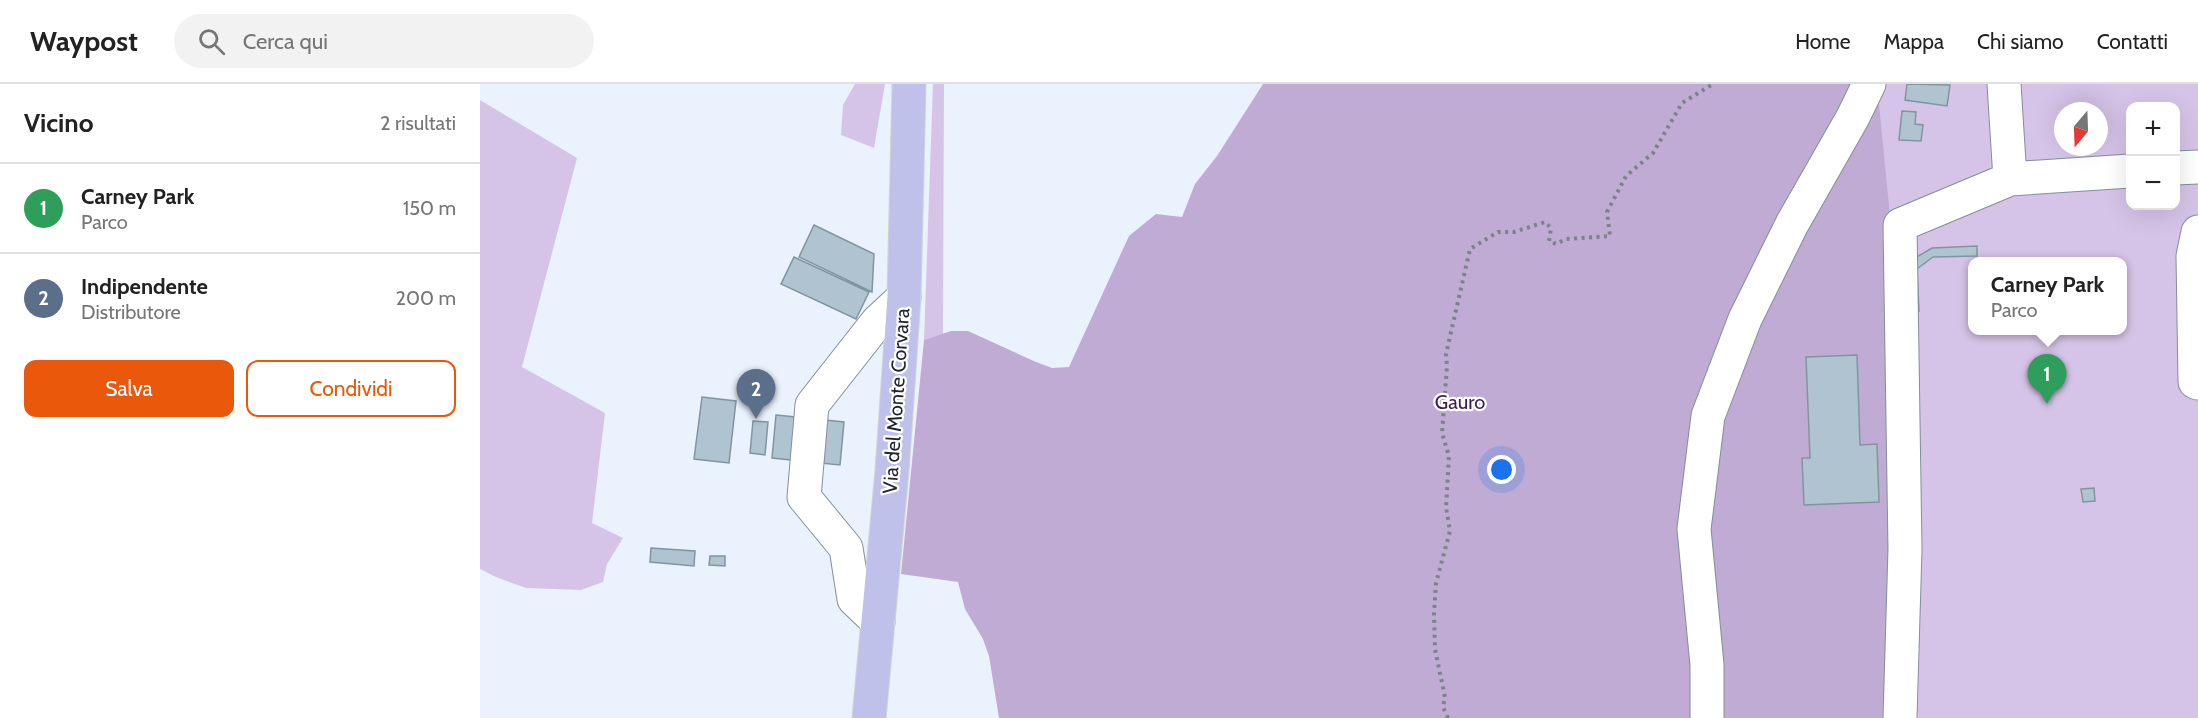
<!DOCTYPE html>
<html lang="it">
<head>
<meta charset="utf-8">
<style>
	:root { --surface:#fff; --page:#f2f2f2; --text:#222; --muted:#767676; --line:#e0e0e0; --accent:#ea580c }
	body { margin:0; font-family:Cabin,sans-serif; background:var(--page); color:var(--text) }
	.controls { position:absolute; right:18px; top:18px; display:grid; overflow:hidden; border-radius:12px; box-shadow:0 6px 24px #0002 }
	.controls button { width:54px; height:54px; display:grid; place-items:center; padding:0; border:0; border-bottom:2px solid var(--line); background:var(--surface); color:var(--text); font:30px sans-serif }
	.compass { position:absolute; left:1574px; top:18px; width:54px; height:54px; border-radius:50%; background:var(--surface); box-shadow:0 6px 24px #0002; rotate:199deg }
	.you { position:absolute; left:1022px; top:386px; width:21px; height:21px; margin:-15px; border:4px solid #fff; border-radius:50%; background:#1a73e8; box-shadow:0 0 0 9px #1a73e833 }
	.badge { display:grid; place-items:center; width:39px; height:39px; border-radius:50%; background:var(--accent); color:#fff; font-size:20px; font-weight:700 }
	.pin { position:absolute; translate:-50% -50px; filter:drop-shadow(0 2px 3px #0008) }
	.pin::after { content:''; position:absolute; top:32px; width:21px; height:18px; background:inherit; clip-path:polygon(0 0,100% 0,50% 100%) }
	.popup { position:absolute; left:1488px; top:173px; width:159px; height:78px; box-sizing:border-box; display:grid; place-content:center; border-radius:12px; background:var(--surface); filter:drop-shadow(0 2px 4px #0005); font-size:20px; white-space:nowrap; color:var(--muted) }
	.popup b { font-size:22px; color:var(--text) }
	.popup::after { content:''; position:absolute; left:50%; top:100%; margin-left:-12px; border:12px solid transparent; border-top-color:var(--surface) }
	.list { margin:0; padding:0; list-style:none }
	h2 { display:flex; justify-content:space-between; align-items:center; height:78px; margin:0; padding:0 24px; font-size:26px }
	h2 small { font-size:20px; font-weight:400; color:var(--muted) }
	.list li { display:grid; grid-template-columns:39px 1fr auto; gap:18px; align-items:center; box-sizing:border-box; height:90px; padding:0 24px; border-top:2px solid var(--line) }
	.list b { display:block; font-size:22px; white-space:nowrap }
	.list p { margin:0; font-size:20px; white-space:nowrap; color:var(--muted) }
	.list em { font-size:20px; font-style:normal; color:var(--muted) }
	.actions { display:flex; gap:12px; padding:18px 24px }
	.actions a { flex:1; padding:14px 0; border:2px solid var(--accent); border-radius:12px; text-align:center; font-size:21px; color:var(--accent) }
	.actions .main { background:var(--accent); color:#fff }
	.icon { flex:none; width:33px; height:33px; fill:none; stroke:currentColor; stroke-width:2; stroke-linecap:round; stroke-linejoin:round }
	.map { position:relative; flex:none; width:1718px; height:634px; overflow:hidden }
	header { display:flex; align-items:center; gap:36px; box-sizing:border-box; height:84px; padding:0 30px; background:var(--surface); border-bottom:2px solid var(--line) }
	header strong { font-size:28px }
	nav { display:flex; gap:33px; margin-inline-start:auto; font-size:21px }
	.search { width:420px; height:54px; background:var(--page); display:flex; align-items:center; gap:15px; box-sizing:border-box; padding:0 21px; border-radius:33px; color:var(--muted); font-size:22px }
	main { display:flex }
	aside { flex:1; background:var(--surface) }
	.map>svg:first-child { display:block }
	.green { fill:#d6c4e8; fill-rule:evenodd }
	.forest { fill:#c0abd4 }
	.building { fill:#afc4d0; stroke:#8195a1; stroke-width:1.5 }
	.lines { fill:none; stroke-linecap:round; stroke-linejoin:round }
	.minor-casing { stroke:#828e9e; stroke-width:35 }
	.major-casing { stroke:#d2d3d4; stroke-width:35 }
	.path { stroke:#7c828b; stroke-width:4; stroke-dasharray:3 4.5; stroke-linecap:butt }
	.minor { stroke:#fff; stroke-width:33 }
	.major { stroke:#c0c1eb; stroke-width:33 }
	.labels { text-anchor:middle; dominant-baseline:central; stroke-width:4.5; stroke-linejoin:round; paint-order:stroke }
	.street-label { font-size:20px; fill:#1f232a; stroke:#fff }
	.park-label { font-size:20px; fill:#3b1f51; stroke:#fff }
</style>
</head>
<body>
<header>
<strong>Waypost</strong>
<div class="search"><svg class="icon" aria-label="search" viewBox="0 0 24 24"><circle cx="10" cy="10" r="6"/><path d="M15 15l6 6"/></svg>Cerca qui</div>
<nav><a>Home</a><a>Mappa</a><a>Chi siamo</a><a>Contatti</a></nav>
</header>
<main>
<aside>
<h2>Vicino<small>2 risultati</small></h2>
<ul class="list">
<li><span class="badge" style="background:#2e9e5b">1</span><div><b>Carney Park</b><p>Parco</p></div><em>150 m</em></li>
<li><span class="badge" style="background:#5c6f8a">2</span><div><b>Indipendente</b><p>Distributore</p></div><em>200 m</em></li>
</ul>
<div class="actions"><a class="main">Salva</a><a>Condividi</a></div>
</aside>
<div class="map">
<svg width="1718" height="634" viewBox="0 0 1718 634">
	<rect width="100%" height="100%" fill="#eaf2fd"/>
	<path class="green" d="M375,0H405L394,64L361,51L363,21Z
		M453,0H464L463,250L444,256Z
		M1397,0H1718V634H1405ZM1650,22H1696V122H1650ZM1583,27H1619V63H1583ZM1492,178H1642V246H1492Z
		M0,16L97,74L42,283L125,329L112,439L143,454L127,480L123,498L101,506L46,504L16,493L0,485Z"/>
	<path class="forest" d="M783,0H1397L1411,142L1420,498L1405,634H519L509,572L503,555L485,525L478,498L421,490L444,256L471,247H488L556,278L572,284L589,283L649,152L676,130L702,133L715,100L737,72Z"/>
	<path class="building" d="M1427,0L1470,1L1467,22L1425,16Z
		M1422,27L1436,28L1435,40L1443,41L1441,57L1419,56Z
		M334,141L394,170L392,208L319,173Z
		M1497,162V172L1453,173L1437,185L1439,227L1430,228L1428,178L1452,164Z
		M314,173L389,208L376,235L301,200Z
		M1377,271L1380,361L1397,360L1399,418L1324,421L1322,374H1330L1326,273Z
		M222,313L256,317L249,379L214,375Z
		M296,331L364,338L360,381L292,374Z
		M273,337L288,338L285,371L270,369Z
		M1614,404L1615,417L1603,418L1601,405Z
		M171,464L215,467L214,482L170,478Z
		M230,472H245V482L229,481Z"/>
	<g class="lines">
		<g class="minor-casing">
			<path id="minor" d="M1524,0L1530,95
				M1696,84L1718,83
				M1718,148L1713,172L1715,298L1718,299
				M398,538L374,515L366,464L324,413L332,321L398,237L424,213
				M1227,634V581L1214,445L1228,332L1265,235L1312,140L1373,33L1389,0
				M1420,634L1425,465L1420,141L1530,95L1650,87"/>
		</g>
		<g class="major-casing">
			<path id="major" d="M389,634L412,387L424,213L429,0"/>
		</g>
		<path class="path" d="M968,634L963,623L965,613L955,565L954,530L956,499L970,447L966,423L969,372L962,349L967,282L966,270L990,165L1018,148H1034L1065,138L1071,144L1069,157L1076,160L1086,155L1130,152L1127,128L1146,92L1173,69L1202,19L1233,0"/>
		<use href="#minor" class="minor"/>
		<use href="#major" class="major"/>
	</g>
	<g class="labels">
		<g class="street-label">
			<text transform="translate(416 317) rotate(-86)">Via del Monte Corvara</text>
		</g>
		<g class="park-label">
			<text x="980" y="318">Gauro</text>
		</g>
	</g>
</svg>
<div class="controls">
<button>+</button>
<button>−</button>
</div>
<svg class="compass" viewBox="-18 -18 36 36"><path d="M0-13l5 13h-10z" fill="#e53935"/><path d="M0 13l5-13h-10z" fill="#767676"/></svg>
<div class="you"></div>
<div class="pin badge" style="left:1567px;top:320px;background:#2e9e5b">1</div>
<div class="popup"><b>Carney Park</b>Parco</div>
<div class="pin badge" style="left:276px;top:335px;background:#5c6f8a">2</div>
</div>
</main>
</body>
</html>
